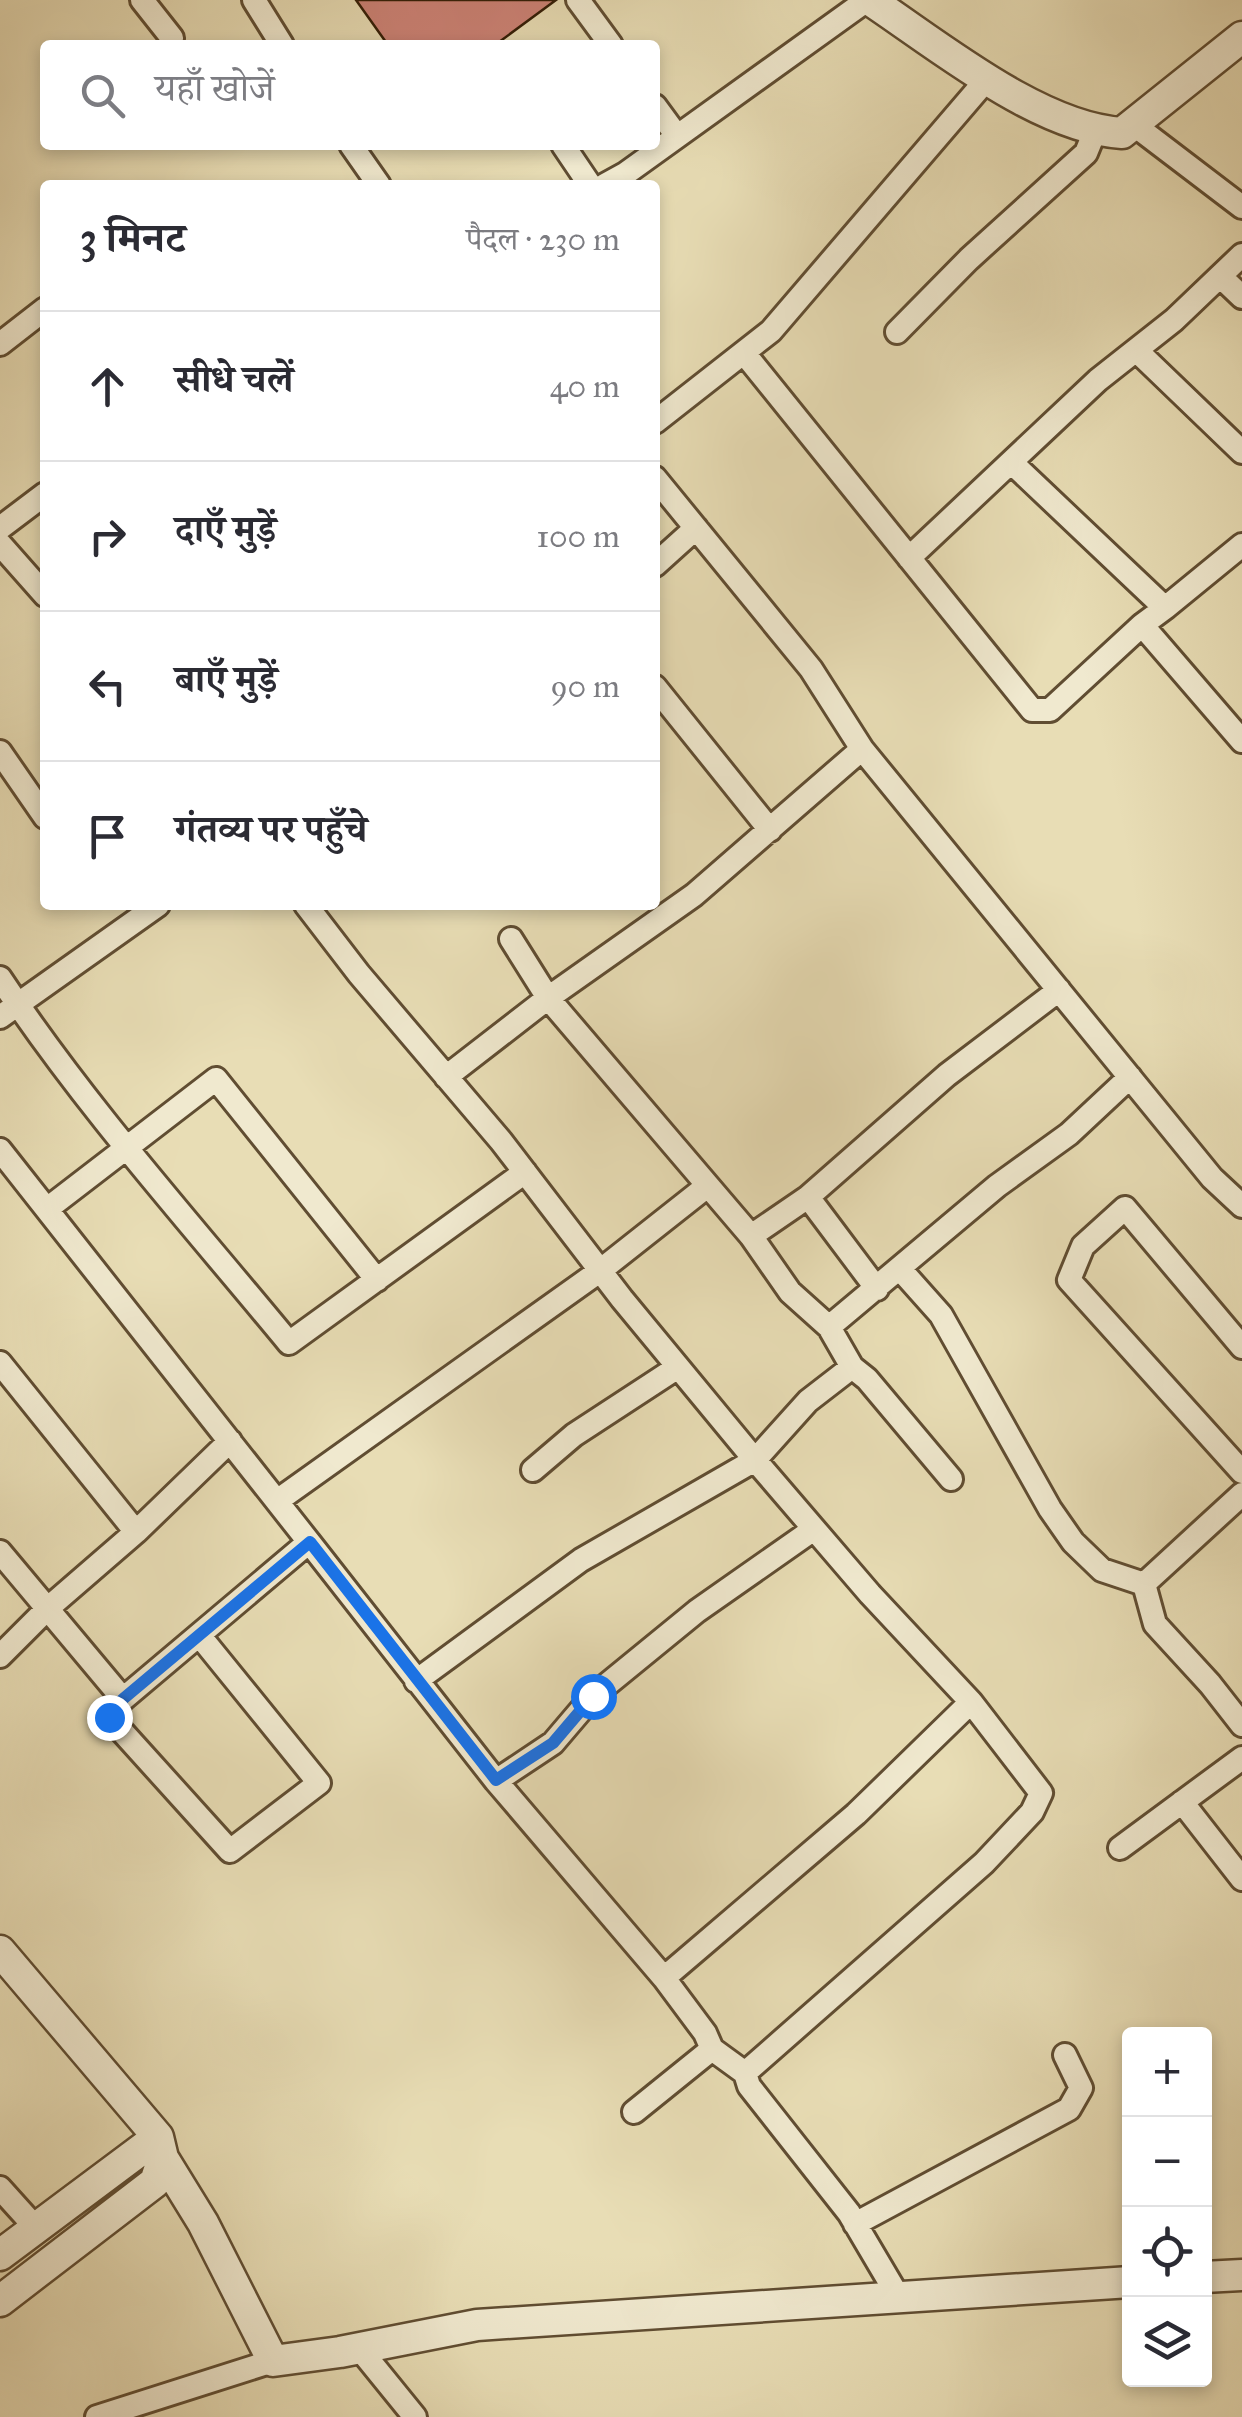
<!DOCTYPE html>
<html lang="hi">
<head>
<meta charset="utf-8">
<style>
	:root { --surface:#fff; --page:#f2f2f3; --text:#2b2b33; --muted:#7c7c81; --line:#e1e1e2 }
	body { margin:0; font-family:"IM FELL Great Primer","Noto Serif Devanagari",serif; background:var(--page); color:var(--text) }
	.controls { position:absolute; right:30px; bottom:30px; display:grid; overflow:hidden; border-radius:10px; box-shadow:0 5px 15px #0003 }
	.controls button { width:90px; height:90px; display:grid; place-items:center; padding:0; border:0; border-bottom:2px solid var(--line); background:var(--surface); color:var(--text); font:50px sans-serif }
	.stop { position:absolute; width:30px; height:30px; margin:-22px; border:8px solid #1a73e8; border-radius:50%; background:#fff }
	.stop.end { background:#1a73e8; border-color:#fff; box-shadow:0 2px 10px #0008 }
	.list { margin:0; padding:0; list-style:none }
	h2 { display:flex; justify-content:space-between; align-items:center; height:130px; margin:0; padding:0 40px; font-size:42px }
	h2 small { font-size:32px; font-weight:400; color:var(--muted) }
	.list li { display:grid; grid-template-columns:65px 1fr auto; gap:30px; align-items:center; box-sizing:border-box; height:150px; padding:0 40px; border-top:2px solid var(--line) }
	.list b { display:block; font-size:38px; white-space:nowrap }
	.list em { font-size:32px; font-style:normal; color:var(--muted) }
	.icon { flex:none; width:55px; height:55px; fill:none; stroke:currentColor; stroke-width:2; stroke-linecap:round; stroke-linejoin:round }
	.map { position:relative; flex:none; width:1242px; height:2417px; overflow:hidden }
	.search { position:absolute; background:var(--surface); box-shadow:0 5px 15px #0003; left:40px; top:40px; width:620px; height:110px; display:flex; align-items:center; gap:25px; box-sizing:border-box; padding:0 35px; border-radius:10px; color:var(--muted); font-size:38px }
	.panel { position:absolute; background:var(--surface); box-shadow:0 5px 15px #0003; left:40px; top:180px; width:620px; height:730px; border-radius:10px }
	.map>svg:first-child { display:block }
	.building { fill:#cc8276; stroke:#331d06; stroke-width:2.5 }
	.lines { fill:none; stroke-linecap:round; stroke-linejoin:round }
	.minor-casing { stroke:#604d32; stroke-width:28 }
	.tertiary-casing { stroke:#604d32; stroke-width:35 }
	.minor { stroke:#f0e9cf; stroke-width:22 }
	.tertiary { stroke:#f0e9cf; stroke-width:30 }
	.route { stroke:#1a73e8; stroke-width:12 }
</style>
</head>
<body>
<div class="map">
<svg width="1242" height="2417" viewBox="0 0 1242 2417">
	<rect width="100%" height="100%" fill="#e8ddb5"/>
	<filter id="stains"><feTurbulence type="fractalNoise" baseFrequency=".002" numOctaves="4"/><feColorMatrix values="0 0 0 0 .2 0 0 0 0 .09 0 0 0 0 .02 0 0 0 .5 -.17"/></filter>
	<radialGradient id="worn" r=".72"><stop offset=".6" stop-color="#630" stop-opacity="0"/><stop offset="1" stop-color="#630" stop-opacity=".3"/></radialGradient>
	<path class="building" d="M356,0H556L495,45H388Z"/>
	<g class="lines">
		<g class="minor-casing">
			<path id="minor" d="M142,0L172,38
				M254,0L282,45
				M578,0L611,45
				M655,106L677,136
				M1133,124L1242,207
				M351,145L379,185
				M563,145L590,185
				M605,185L625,174L867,0
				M1220,276L1242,297
				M897,332L969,259L1086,153L1095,131
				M0,344L45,309
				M1136,350L1242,452
				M744,353L1032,710H1050L1142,625L1242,741
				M655,422L771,331L987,79
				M1012,463L1165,608L1142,625
				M0,528L45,494
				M0,544L45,595
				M909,558L1098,380L1174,320L1242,255
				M655,565L696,528
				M1165,608L1242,545
				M655,687L770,830
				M862,749L1212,1178L1242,1206
				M0,752L45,817
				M306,905L359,974L501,1141L622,1299L755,1460L870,1594L971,1702L1041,1793L1032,1812L984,1863L745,2073
				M511,939L548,998L751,1236L790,1292L829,1327L852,1367L867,1379L951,1479
				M0,978C84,1105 191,1224 289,1343L525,1172
				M0,1017L158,905
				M446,1077L548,998L694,895L862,749L811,669L655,478
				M0,1150L309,1542L123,1699L109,1717L230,1851L319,1783L199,1635
				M808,1197L877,1289
				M47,1209L216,1079L377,1280
				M751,1236L808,1197L947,1075L1059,990
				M900,1269L941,1315L1050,1509L1073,1542L1102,1570L1144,1584
				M829,1327L997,1186L1069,1134L1130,1077
				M1242,1347L1125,1208L1083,1246L1069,1280L1242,1472
				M0,1363L136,1532L47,1609L0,1656
				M533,1470L574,1435L678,1367
				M277,1501L601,1270L706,1187
				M136,1532L230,1441
				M309,1542L496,1781L664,1978L705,2033L712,2049L745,2073L749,2086L849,2213L898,2296
				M0,1552L123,1699
				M1144,1584L1155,1624L1210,1684L1242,1725
				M1144,1584L1242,1494
				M416,1681L581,1560L755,1460L808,1401L852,1367
				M496,1781L553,1743L593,1696L697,1611L814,1529
				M1182,1802L1242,1879
				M1120,1848L1242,1758
				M664,1978L856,1814L971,1702
				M634,2112L712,2049
				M0,2188L36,2228
				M855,2224L1069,2109L1081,2088L1065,2055
				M359,2348L415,2417
				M97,2417L273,2361"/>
		</g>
		<g class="tertiary-casing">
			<path id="tertiary" d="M870,0C939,46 1039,128 1122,133L1242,37
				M0,1951L158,2137L163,2158L203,2223L273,2361L340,2352L477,2325L1130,2282
				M0,2255L158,2137
				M1204,2277L1242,2275
				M0,2301L155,2182L163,2158"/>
		</g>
		<use href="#minor" class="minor"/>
		<use href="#tertiary" class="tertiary"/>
	</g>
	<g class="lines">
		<path class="route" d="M109,1717L123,1699L310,1542L496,1780L553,1743L593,1696"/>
	</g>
	<rect width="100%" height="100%" filter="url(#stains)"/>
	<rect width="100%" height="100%" fill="url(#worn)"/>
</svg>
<div class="controls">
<button>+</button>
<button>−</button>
<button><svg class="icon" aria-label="locate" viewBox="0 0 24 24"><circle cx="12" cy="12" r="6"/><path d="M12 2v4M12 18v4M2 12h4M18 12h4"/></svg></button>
<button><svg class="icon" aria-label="layers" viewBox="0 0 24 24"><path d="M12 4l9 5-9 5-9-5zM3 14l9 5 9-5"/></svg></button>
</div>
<div class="stop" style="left:593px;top:1696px"></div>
<div class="stop end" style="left:109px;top:1717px"></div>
<div class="search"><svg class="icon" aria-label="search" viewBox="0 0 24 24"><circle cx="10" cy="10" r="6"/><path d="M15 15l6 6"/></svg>यहाँ खोजें</div>
<section class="panel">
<h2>3 मिनट<small>पैदल · 230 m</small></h2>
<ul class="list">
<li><svg class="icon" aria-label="ahead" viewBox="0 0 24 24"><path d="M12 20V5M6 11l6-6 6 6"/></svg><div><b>सीधे चलें</b></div><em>40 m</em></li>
<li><svg class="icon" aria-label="right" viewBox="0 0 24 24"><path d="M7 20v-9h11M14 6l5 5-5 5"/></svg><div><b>दाएँ मुड़ें</b></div><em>100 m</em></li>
<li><svg class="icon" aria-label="left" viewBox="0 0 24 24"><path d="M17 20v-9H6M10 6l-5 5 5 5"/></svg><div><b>बाएँ मुड़ें</b></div><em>90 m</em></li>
<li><svg class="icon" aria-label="arrive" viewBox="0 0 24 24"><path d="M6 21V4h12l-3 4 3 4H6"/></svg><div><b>गंतव्य पर पहुँचे</b></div></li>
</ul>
</section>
</div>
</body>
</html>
